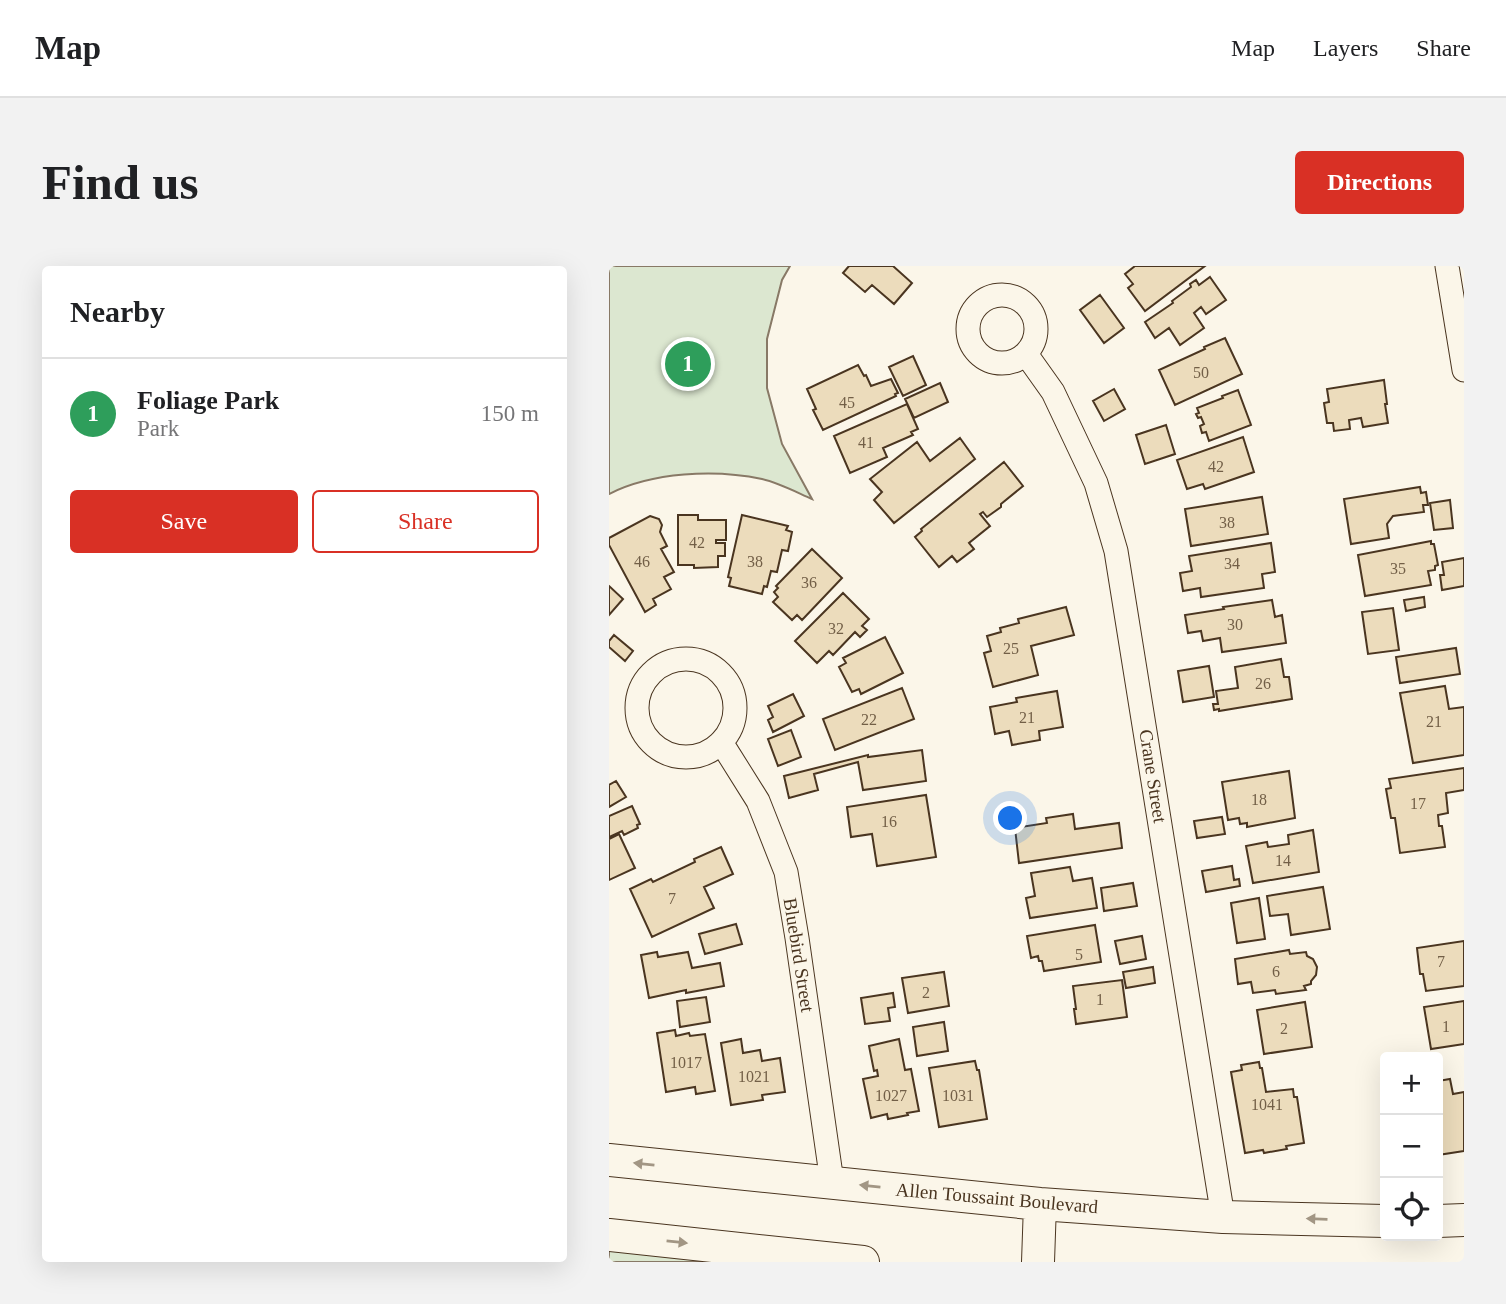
<!DOCTYPE html>
<html lang="en">
<head>
<meta charset="utf-8">
<style>
	:root { --surface:#fff; --page:#f2f2f2; --text:#202124; --muted:#757577; --line:#e0e0e0; --accent:#d93025 }
	body { margin:0; font-family:"Times New Roman",serif; background:var(--page); color:var(--text) }
	.controls { position:absolute; right:21px; bottom:21px; display:grid; overflow:hidden; border-radius:7px; box-shadow:0 7px 28px #0002 }
	.controls button { width:63px; height:63px; display:grid; place-items:center; padding:0; border:0; border-bottom:2px solid var(--line); background:var(--surface); color:var(--text); font:35px sans-serif }
	.you { position:absolute; left:402px; top:553px; width:24px; height:24px; margin:-18px; border:5px solid #fff; border-radius:50%; background:#1a73e8; box-shadow:0 0 0 10px #1a73e833 }
	.badge { display:grid; place-items:center; width:46px; height:46px; border-radius:50%; background:var(--accent); color:#fff; font-size:23px; font-weight:700 }
	.pin { position:absolute; translate:-50% -50%; border:4px solid #fff; box-shadow:0 2px 7px #0006 }
	.list { margin:0; padding:0; list-style:none }
	h2 { display:flex; justify-content:space-between; align-items:center; height:91px; margin:0; padding:0 28px; font-size:30px }
	h2 small { font-size:23px; font-weight:400; color:var(--muted) }
	.list li { display:grid; grid-template-columns:46px 1fr auto; gap:21px; align-items:center; box-sizing:border-box; height:112px; padding:0 28px; border-top:2px solid var(--line) }
	.list b { display:block; font-size:26px; white-space:nowrap }
	.list p { margin:0; font-size:23px; white-space:nowrap; color:var(--muted) }
	.list em { font-size:23px; font-style:normal; color:var(--muted) }
	.actions { display:flex; gap:14px; padding:21px 28px }
	.actions a { flex:1; padding:16px 0; border:2px solid var(--accent); border-radius:7px; text-align:center; font-size:24px; color:var(--accent) }
	.actions .main { background:var(--accent); color:#fff }
	.icon { flex:none; width:38px; height:38px; fill:none; stroke:currentColor; stroke-width:2; stroke-linecap:round; stroke-linejoin:round }
	.map { position:relative; flex:none; width:855px; height:996px; overflow:hidden; border-radius:7px }
	header { display:flex; align-items:center; gap:42px; box-sizing:border-box; height:98px; padding:0 35px; background:var(--surface); border-bottom:2px solid var(--line) }
	header strong { font-size:33px }
	nav { display:flex; gap:38px; margin-inline-start:auto; font-size:24px }
	.intro { display:flex; align-items:center; justify-content:space-between; box-sizing:border-box; height:168px; padding:0 42px }
	h1 { margin:0; font-size:49px }
	.button { padding:18px 32px; border-radius:7px; background:var(--accent); color:#fff; font-size:24px; font-weight:700 }
	main { display:flex; gap:42px; padding:0 42px }
	aside { flex:1; background:var(--surface); border-radius:7px; box-shadow:0 7px 28px #0002 }
	.map>svg:first-child { display:block }
	.green { fill:#dce7d0; stroke:#887966; stroke-width:2 }
	.building { fill:#ecdcbc; stroke:#4a3520; stroke-width:2 }
	.lines { fill:none; stroke-linecap:round; stroke-linejoin:round }
	.street-casing { stroke:#4a3520; stroke-width:25 }
	.secondary-casing { stroke:#4a3520; stroke-width:34 }
	.street { stroke:#fbf6e9; stroke-width:23 }
	.secondary { stroke:#fbf6e9; stroke-width:32 }
	.oneway { fill:#a29684 }
	.labels { text-anchor:middle; dominant-baseline:central; stroke-width:5; stroke-linejoin:round; paint-order:stroke }
	.number-label { font-size:16px; fill:#725f47 }
	.street-label { font-size:19px; fill:#4a3520; stroke:#fbf6e9 }
</style>
</head>
<body>
<header>
<strong>Map</strong>
<nav><a>Map</a><a>Layers</a><a>Share</a></nav>
</header>
<div class="intro"><h1>Find us</h1><a class="button">Directions</a></div>
<main>
<aside>
<h2>Nearby<small></small></h2>
<ul class="list">
<li><span class="badge" style="background:#2e9e5b">1</span><div><b>Foliage Park</b><p>Park</p></div><em>150 m</em></li>
</ul>
<div class="actions"><a class="main">Save</a><a>Share</a></div>
</aside>
<div class="map">
<svg width="855" height="996" viewBox="0 0 855 996">
	<rect width="100%" height="100%" fill="#fbf6e9"/>
	<path class="green" d="M0,0H181L173,14L158,73V122L173,178L203,233C187,226 170,217 153,213C106,203 43,206 0,228Z
		M0,969L254,996H0Z"/>
	<path class="building" d="M240,0H284L303,17L285,38L263,19L256,26L234,7Z
		M526,0H596L536,45L519,22L524,18L516,8Z
		M601,11L617,34L597,48L592,41L585,47L595,62L571,79L560,62L546,72L536,56L564,37L563,35L582,21L581,18L587,14L590,19Z
		M491,29L515,62L495,77L471,44Z
		M616,72L633,108L566,139L550,104L596,83L595,81Z
		M304,90L317,119L294,130L280,101Z
		M249,99L255,110L257,109L262,120L282,113L289,127L286,128L287,130L214,164L204,144L207,143L198,123Z
		M775,114L778,138H776L779,157L754,161L752,152L740,154L741,163L725,165L724,157H718L715,137L720,136L718,123Z
		M331,117L339,136L305,152L296,133Z
		M505,123L516,143L495,155L484,135Z
		M629,124L642,159L600,175L597,166L593,167L591,160L595,158L592,151L589,152L587,148L590,147L588,142L614,132L613,130Z
		M298,138L309,163L302,166L304,169L274,182L278,191L241,207L225,170Z
		M557,159L566,188L536,198L527,169Z
		M634,171L645,206L596,223L594,218L578,223L568,194Z
		M351,172L366,193L285,257L265,234L273,226L261,213L308,176L321,195Z
		M395,196L414,220L392,238V241L378,251L374,246L371,248L381,260L360,277L365,283L348,296L343,290L330,301L306,271L313,265L312,263Z
		M811,221L812,227L817,226L819,239H814L815,246L784,250L778,258L780,272L742,278L735,233Z
		M653,231L659,268L582,280L576,243Z
		M841,234L844,262L825,264L821,237Z
		M69,249H89V254H117V274H107V277H116V290H109V301L85,302V299H69Z
		M133,249L179,260L177,264L183,266L179,285L173,284L168,306L162,305L158,321L155,320L153,328L120,320L122,312L119,311Z
		M41,250L50,253L53,259L51,266L58,280L52,283L65,306L55,311L62,323L44,333L47,339L36,346L0,279V272Z
		M822,275V278H825L829,299L826,300V304L819,305L822,319L756,330L749,289Z
		M662,277L666,306L653,308L655,322L592,331L591,322L574,325L571,307L583,305L580,290Z
		M203,283L233,312L193,354L188,349L183,354L164,336L169,331L165,326L169,322L167,320Z
		M855,292V320L833,324L831,309H835L833,296Z
		M0,320L14,333L0,349Z
		M234,327L260,353L253,360L258,364L251,371L246,366L224,389L220,385L208,397L186,375Z
		M815,331L816,341L797,345L795,334Z
		M663,334L666,351L673,349L677,377L613,386L611,372L594,375L592,365L579,367L576,349L615,343L614,341Z
		M457,341L465,369L422,380L429,409L384,421L375,387L382,385L378,370L392,366L391,362L410,357L409,353Z
		M784,342L790,384L759,388L753,346Z
		M5,369L24,385L16,395L0,381V375Z
		M276,371L294,407L252,428L250,423L243,426L230,401L237,397L234,392Z
		M847,382L851,408L791,417L787,391Z
		M672,393L675,411H680L683,433L610,445V443L605,444L604,438H609L607,425L629,422L626,401Z
		M600,400L605,431L574,436L569,405Z
		M836,420L840,443L855,441V489L804,497L791,427Z
		M293,422L305,453L226,484L214,453Z
		M448,425L454,461L430,465L431,474L403,479L400,465L386,468L381,441L408,436L407,432Z
		M184,428L195,450L164,466L159,454L164,451L159,440Z
		M182,464L192,491L169,500L159,473Z
		M313,484L317,515L254,524L249,496L205,508L209,524L180,532L175,510L259,489V491Z
		M855,502V524L837,527L839,547L829,549L830,560H833L836,581L791,587L786,552H782L777,523L782,522L780,513Z
		M680,505L686,552L638,561V557L631,558L630,552L619,554L613,516Z
		M7,515L17,531L0,541V519Z
		M317,529L327,591L268,600L263,568L242,571L238,541Z
		M23,540L31,558L28,559L29,562L15,569L13,565L0,571V550Z
		M464,548L466,563L510,557L513,582L410,597L406,562L438,557L437,552Z
		M613,551L616,568L588,572L585,555Z
		M704,564L710,606L644,617L637,580L658,576L659,581L680,578L679,569Z
		M10,568L26,602L0,614V573Z
		M112,581L124,608L95,621L105,642L43,671L21,623L42,613L44,616L86,596L85,593Z
		M623,600L625,614L630,613L631,620L597,626L593,605Z
		M461,601L464,615L483,612L488,642L421,652L417,632L426,630L422,607Z
		M524,617L528,640L495,645L492,622Z
		M714,621L721,663L682,669L679,648L661,650L658,630Z
		M650,632L656,673L628,677L622,637Z
		M127,658L133,678L96,688L90,668Z
		M486,659L492,696L435,705L433,695H430L429,690L422,692L418,670Z
		M533,670L537,693L511,698L506,675Z
		M855,675V720L817,725L814,708H811L808,682Z
		M680,684L681,688L697,686L698,690L704,693L708,701L707,709L702,715V718L695,720L697,724L667,728L666,724L644,727L642,716L629,718L626,693Z
		M48,686L49,691L79,686L83,702L111,697L115,720L77,727V724L40,732L32,689Z
		M544,701L546,717L517,722L514,706Z
		M335,706L340,740L299,747L293,712Z
		M513,714L518,751L467,758L465,743H467L464,720Z
		M284,727L286,741L279,742L281,755L256,758L252,732Z
		M97,731L101,756L71,761L68,735Z
		M855,735V778L822,783L815,741Z
		M696,736L703,781L655,788L648,744Z
		M335,756L339,785L308,790L304,761Z
		M66,764L67,770L80,767L81,770L96,768L106,825L87,828L86,821L57,826L48,767Z
		M132,773L134,787L151,784L153,795L171,792L176,826L153,829L154,834L122,839L112,777Z
		M290,773L296,804L302,803L310,845L298,847L299,849L279,853L278,848L262,852L254,813L269,810L268,804L265,805L260,780Z
		M366,795L368,804H370L378,853L330,861L320,802Z
		M650,796L651,802H653L657,826L684,823L685,831H688L695,877L677,880L678,883L655,887L654,884L636,887L622,806L633,804L632,799Z
		M841,813L844,828L855,826V885L829,889V815Z"/>
	<g class="lines">
		<g class="street-casing">
			<path id="street" d="M838,0L855,104
				M359 63a34 34 0 1 1 68 0a34 34 0 1 1-68 0Z
				M417,88L444,126L487,217L507,285L614,951
				M28 442a49 49 0 1 1 98 0a49 49 0 1 1-98 0Z
				M112,476L149,535L177,606L188,672L223,916"/>
		</g>
		<g class="secondary-casing">
			<path id="secondary" d="M0,894L431,938L614,951L776,955
				M829,955L855,954
				M0,969L254,996
				M429,996L431,938"/>
		</g>
		<use href="#street" class="street"/>
		<use href="#secondary" class="secondary"/>
	</g>
	<defs><path id="oneway-solid" d="M-6-.8H1V-3.2L6.5 0L1 3.2V.8H-6Z" transform="scale(1.75)"/></defs>
	<g class="oneway">
		<use href="#oneway-solid" transform="translate(35 898) rotate(-174)"/>
		<use href="#oneway-solid" transform="translate(261 920) rotate(-174)"/>
		<use href="#oneway-solid" transform="translate(708 953) rotate(-178)"/>
		<use href="#oneway-solid" transform="translate(68 976) rotate(6)"/>
	</g>
	<g class="labels">
		<g class="number-label">
			<text x="592" y="106">50</text>
			<text x="238" y="136">45</text>
			<text x="257" y="176">41</text>
			<text x="607" y="200">42</text>
			<text x="618" y="256">38</text>
			<text x="88" y="276">42</text>
			<text x="33" y="295">46</text>
			<text x="146" y="295">38</text>
			<text x="623" y="297">34</text>
			<text x="789" y="302">35</text>
			<text x="200" y="316">36</text>
			<text x="626" y="358">30</text>
			<text x="227" y="362">32</text>
			<text x="402" y="382">25</text>
			<text x="654" y="417">26</text>
			<text x="418" y="451">21</text>
			<text x="260" y="453">22</text>
			<text x="825" y="455">21</text>
			<text x="650" y="533">18</text>
			<text x="809" y="537">17</text>
			<text x="280" y="555">16</text>
			<text x="674" y="594">14</text>
			<text x="63" y="632">7</text>
			<text x="470" y="688">5</text>
			<text x="832" y="695">7</text>
			<text x="667" y="705">6</text>
			<text x="317" y="726">2</text>
			<text x="491" y="733">1</text>
			<text x="837" y="760">1</text>
			<text x="675" y="762">2</text>
			<text x="77" y="796">1017</text>
			<text x="145" y="810">1021</text>
			<text x="282" y="829">1027</text>
			<text x="349" y="829">1031</text>
			<text x="658" y="838">1041</text>
		</g>
		<g class="street-label">
			<text transform="translate(544 510) rotate(81)">Crane Street</text>
			<text transform="translate(190 689) rotate(81)">Bluebird Street</text>
			<text transform="translate(388 932) rotate(5)">Allen Toussaint Boulevard</text>
		</g>
	</g>
</svg>
<div class="controls">
<button>+</button>
<button>−</button>
<button><svg class="icon" aria-label="locate" viewBox="0 0 24 24"><circle cx="12" cy="12" r="6"/><path d="M12 2v4M12 18v4M2 12h4M18 12h4"/></svg></button>
</div>
<div class="you"></div>
<div class="pin badge" style="left:79px;top:98px;background:#2e9e5b">1</div>
</div>
</main>
</body>
</html>
